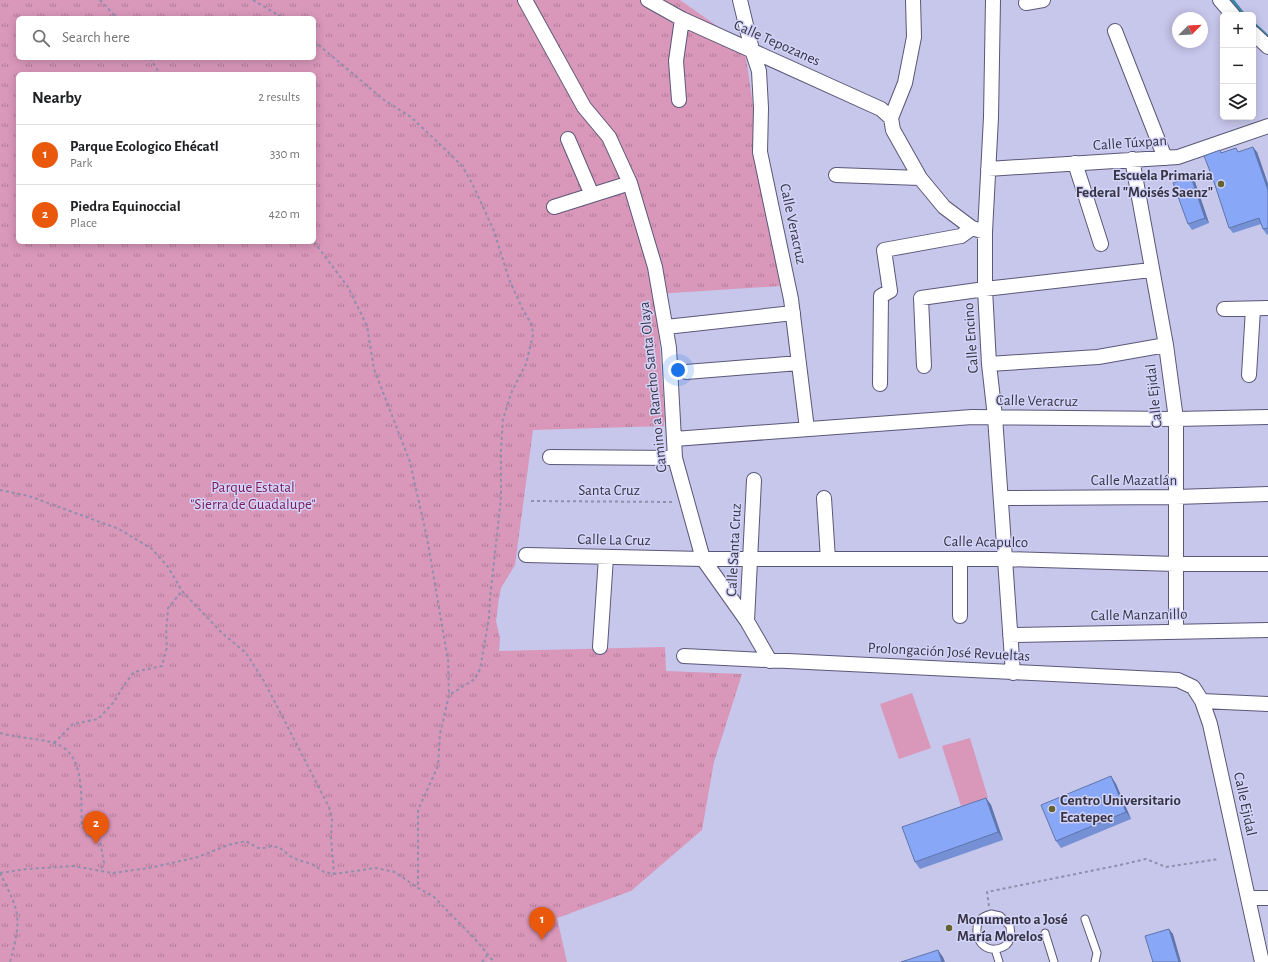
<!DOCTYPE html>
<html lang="en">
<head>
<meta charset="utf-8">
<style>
	:root { --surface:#fff; --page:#f2f2f2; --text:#202124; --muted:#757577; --line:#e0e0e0; --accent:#ea580c }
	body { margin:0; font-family:"Alegreya Sans",sans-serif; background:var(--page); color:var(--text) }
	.controls { position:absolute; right:12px; top:12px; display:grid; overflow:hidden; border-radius:6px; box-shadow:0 2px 10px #0003 }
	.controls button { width:36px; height:36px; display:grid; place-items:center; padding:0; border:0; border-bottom:1px solid var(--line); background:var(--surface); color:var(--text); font:20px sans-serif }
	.compass { position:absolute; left:1172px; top:12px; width:36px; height:36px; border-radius:50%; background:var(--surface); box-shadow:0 2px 10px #0003; rotate:66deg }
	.you { position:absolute; left:678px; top:370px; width:14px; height:14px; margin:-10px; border:3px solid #fff; border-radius:50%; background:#1a73e8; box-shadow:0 0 0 6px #1a73e833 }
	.badge { display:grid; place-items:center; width:26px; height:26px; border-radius:50%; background:var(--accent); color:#fff; font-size:13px; font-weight:700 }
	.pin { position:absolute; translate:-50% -33px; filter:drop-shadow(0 1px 2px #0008) }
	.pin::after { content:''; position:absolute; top:21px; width:14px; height:12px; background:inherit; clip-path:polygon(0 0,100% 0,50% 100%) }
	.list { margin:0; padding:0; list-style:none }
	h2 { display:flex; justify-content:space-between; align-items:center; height:52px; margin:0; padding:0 16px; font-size:17px }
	h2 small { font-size:13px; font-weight:400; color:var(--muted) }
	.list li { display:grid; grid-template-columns:26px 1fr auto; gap:12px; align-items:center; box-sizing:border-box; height:60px; padding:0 16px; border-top:1px solid var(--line) }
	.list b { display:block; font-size:15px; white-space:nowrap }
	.list p { margin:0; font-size:13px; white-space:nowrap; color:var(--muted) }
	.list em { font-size:13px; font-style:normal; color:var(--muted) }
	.icon { flex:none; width:22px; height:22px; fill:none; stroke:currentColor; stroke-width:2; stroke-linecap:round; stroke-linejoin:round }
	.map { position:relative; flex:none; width:1268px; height:962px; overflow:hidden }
	.search { position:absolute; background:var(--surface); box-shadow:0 2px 10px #0003; left:16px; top:16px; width:300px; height:44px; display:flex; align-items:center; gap:10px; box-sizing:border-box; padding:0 14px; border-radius:6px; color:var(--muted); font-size:15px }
	.panel { position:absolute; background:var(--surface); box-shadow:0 2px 10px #0003; left:16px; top:72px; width:300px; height:172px; border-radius:6px }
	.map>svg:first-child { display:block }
	.grass { fill:url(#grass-tufts); fill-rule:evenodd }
	.pitch { fill:#d997ba }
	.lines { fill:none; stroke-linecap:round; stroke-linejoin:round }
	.stream { stroke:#3988a7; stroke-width:3.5 }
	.lane-casing { stroke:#5a5878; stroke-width:9 }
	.street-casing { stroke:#5a5878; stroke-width:16 }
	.path { stroke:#908fac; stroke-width:2; stroke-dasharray:3 3; stroke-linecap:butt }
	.lane { stroke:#fff; stroke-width:7 }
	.street { stroke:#fff; stroke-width:14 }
	.wall { fill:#7590d4 }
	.shaded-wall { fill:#5f75ac }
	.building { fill:#88a7f6; stroke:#5f75ac }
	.poi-dot { fill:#64622f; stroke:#d4d3f8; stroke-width:1.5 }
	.labels { text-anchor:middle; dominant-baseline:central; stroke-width:3; stroke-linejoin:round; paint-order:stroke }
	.street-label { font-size:15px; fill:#363544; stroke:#d4d3f8 }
	.poi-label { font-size:15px; font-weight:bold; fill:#363544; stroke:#d4d3f8; text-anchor:start }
	.park-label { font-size:15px; fill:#7c1d59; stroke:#d4d3f8 }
</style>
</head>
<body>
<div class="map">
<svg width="1268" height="962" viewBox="0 0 1268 962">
	<defs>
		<pattern id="grass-tufts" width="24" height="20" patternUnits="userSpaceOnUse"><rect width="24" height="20" fill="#d997ba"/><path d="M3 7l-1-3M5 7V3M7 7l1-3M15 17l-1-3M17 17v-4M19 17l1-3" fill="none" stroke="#b17c99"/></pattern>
	</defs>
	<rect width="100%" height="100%" fill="#c7c6eb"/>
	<path class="grass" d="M0,0H680L744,45L780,286L656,294L665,421L664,422V426L533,430L515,565L501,588L499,598L496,621L500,638L499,651L665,647L666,671L742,674L714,762L702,830L631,891L557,918L567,962H488L495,957L487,962H0ZM18,18H314V58H18ZM18,74H314V242H18Z"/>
	<path class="pitch" d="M912,693L931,748L899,759L880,704Z
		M970,738L988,798L961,806L942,746Z"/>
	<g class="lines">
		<path class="stream" d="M1232,0L1244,15
			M1253,23L1268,37"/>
		<g class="lane-casing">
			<path id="lane" d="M991,914L1000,916L1010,926C1010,930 1012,936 1010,939C1007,949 992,952 984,946C976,940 974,925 982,918C984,916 988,915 991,914Z
				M1085,919L1097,953L1095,962
				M1045,933L1054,962
				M995,949L999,962"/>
		</g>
		<g class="street-casing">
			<path id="street" d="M525,0L584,107L609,137L630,183L655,267L669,348L675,458L703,559L747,621L770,661
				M648,0L682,19L881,109L891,118
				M740,0L752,50L759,71L761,108L760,152L791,299L807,429
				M913,0L914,37L905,83L891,118L893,130L920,178L944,207L972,228L985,232
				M993,0L991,117L985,232V289L989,364L995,417L1013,673
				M1220,0L1233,15
				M1026,3L1043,0
				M1115,31L1165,158
				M1253,33L1268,47
				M679,100L676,61L682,19
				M568,139L592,195
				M1132,159L1166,345L1176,419V631
				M1075,163L1101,244
				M988,169L1178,157L1268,126
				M836,175L920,178
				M554,207L630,183
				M1224,309L1268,308
				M666,327L793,313
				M989,364L1098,357L1166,345
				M924,366L921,298L985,289L1151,270
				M686,372L799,363
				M1249,375L1253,309
				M880,384L881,296L890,291L884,250L961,236L972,228
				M674,439L972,417L1176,419L1268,417
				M550,457L675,458
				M824,498L828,559
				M1001,498L1176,497L1268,494
				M526,555L703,559H1005L1176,564H1268
				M960,559V616
				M747,621L754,480
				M1010,635L1268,630
				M600,647L606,557
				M684,656L1178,680L1193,687L1202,701L1210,724L1262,962
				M1202,701L1268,704
				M1248,898H1268"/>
		</g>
		<path class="path" d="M100,0L117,18
			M253,0L283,18
			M314,41L384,100L411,117L448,152L462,166L472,183L494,231L509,279L522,308L532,325L533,335L526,364L512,391L503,419L501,449V498L490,598L489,618L480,669L475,679L449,695
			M150,58L160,74
			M314,242L348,287L367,326L374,369L410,462L427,538L448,660L449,695L440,734L438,766L418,810V888
			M0,490L29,496L119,529L152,549L168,567L182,591L222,633L246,653L264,681L329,807L332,819L331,837L334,874
			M531,501L674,502
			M0,733C18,738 37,738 54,743C87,753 80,800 82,826L100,841L104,863L100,871
			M54,743L73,724L98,719L114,702L124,685L134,672L162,666L167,647L166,635L168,608L182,591
			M0,873L27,869L73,866L113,873L149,868L198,857L228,845L246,841L258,848H266L272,846L280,848L290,856L298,860L312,864L324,872L334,874L376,868L395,872L418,888L433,896L475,939L494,962
			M0,873C6,886 15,901 17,915C19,930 14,947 10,962
			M989,906L987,892L1120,865L1146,859L1166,867L1219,859
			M482,962L488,954"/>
		<use href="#lane" class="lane"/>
		<use href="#street" class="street"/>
	</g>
	<path class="wall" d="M1220,150L1222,153L1239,152H1257L1268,184V234L1267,235L1263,229L1261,224L1233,233L1229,228Z
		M1195,182L1209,223L1192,230L1188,224Z
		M1111,776L1116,784L1131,819L1061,848L1056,841Z
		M986,798L991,805L1003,840L920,869L915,862Z"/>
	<path class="shaded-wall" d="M1253,147L1257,152L1268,184V190Z
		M1191,177L1195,182L1209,223L1205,218Z
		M1111,776L1116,784L1131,819L1126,812Z
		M986,798L991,805L1003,840L998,832Z
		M1169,929L1173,934L1181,962H1179Z
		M938,950L943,957L945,962H942Z"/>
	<path class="building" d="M1253,147L1268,190V228L1263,229L1259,218L1229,228L1213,179L1204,156L1220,150L1221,153L1236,148L1238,152Z
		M1191,177L1205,218L1188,224L1173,183Z
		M1111,776L1126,812L1056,841L1041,805Z
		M986,798L998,832L915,862L902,827Z
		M1169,929L1179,962H1153L1145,936Z
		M938,950L942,962H901Z"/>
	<g class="poi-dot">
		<circle cx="1221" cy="184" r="4"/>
		<circle cx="1052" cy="809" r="4"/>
		<circle cx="949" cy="928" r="4"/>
	</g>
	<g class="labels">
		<g class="street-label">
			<text transform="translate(777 43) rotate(24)">Calle Tepozanes</text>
			<text transform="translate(1130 143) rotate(-4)">Calle Túxpan</text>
			<text transform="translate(793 224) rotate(78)">Calle Veracruz</text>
			<text transform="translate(971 338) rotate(-94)">Calle Encino</text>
			<text transform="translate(653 387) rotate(-96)">Camino a Rancho Santa Olaya</text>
			<text transform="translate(1154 396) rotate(-96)">Calle Ejidal</text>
			<text transform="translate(1037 401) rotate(1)">Calle Veracruz</text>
			<text x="1134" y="480">Calle Mazatlán</text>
			<text x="609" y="490">Santa Cruz</text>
			<text transform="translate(614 540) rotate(1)">Calle La Cruz</text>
			<text transform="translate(986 542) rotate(1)">Calle Acapulco</text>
			<text transform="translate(734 550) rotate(-87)">Calle Santa Cruz</text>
			<text transform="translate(1139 615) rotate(-1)">Calle Manzanillo</text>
			<text transform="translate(949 652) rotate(3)">Prolongación José Revueltas</text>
			<text transform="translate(1245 804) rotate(78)">Calle Ejidal</text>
		</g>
		<g class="poi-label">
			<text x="1213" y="175" text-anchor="end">Escuela Primaria<tspan x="1213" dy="17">Federal "Moisés Saenz"</tspan></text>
			<text x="1060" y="800">Centro Universitario<tspan x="1060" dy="17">Ecatepec</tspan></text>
			<text x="957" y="919">Monumento a José<tspan x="957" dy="17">María Morelos</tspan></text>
		</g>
		<g class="park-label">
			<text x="253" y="487">Parque Estatal<tspan x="253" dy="17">"Sierra de Guadalupe"</tspan></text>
		</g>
	</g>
</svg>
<div class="controls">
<button>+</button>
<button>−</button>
<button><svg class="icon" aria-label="layers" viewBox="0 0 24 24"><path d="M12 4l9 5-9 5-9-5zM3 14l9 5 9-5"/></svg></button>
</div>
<svg class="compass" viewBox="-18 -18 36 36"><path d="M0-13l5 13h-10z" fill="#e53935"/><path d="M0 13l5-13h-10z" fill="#757577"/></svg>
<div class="you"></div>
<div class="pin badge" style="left:542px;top:940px">1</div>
<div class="pin badge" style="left:96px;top:844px">2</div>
<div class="search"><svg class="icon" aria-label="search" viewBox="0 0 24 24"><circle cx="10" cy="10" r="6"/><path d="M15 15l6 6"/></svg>Search here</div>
<section class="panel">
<h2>Nearby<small>2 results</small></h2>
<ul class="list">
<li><span class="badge">1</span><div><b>Parque Ecologico Ehécatl</b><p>Park</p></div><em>330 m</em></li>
<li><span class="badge">2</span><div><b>Piedra Equinoccial</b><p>Place</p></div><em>420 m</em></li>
</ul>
</section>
</div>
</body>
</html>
